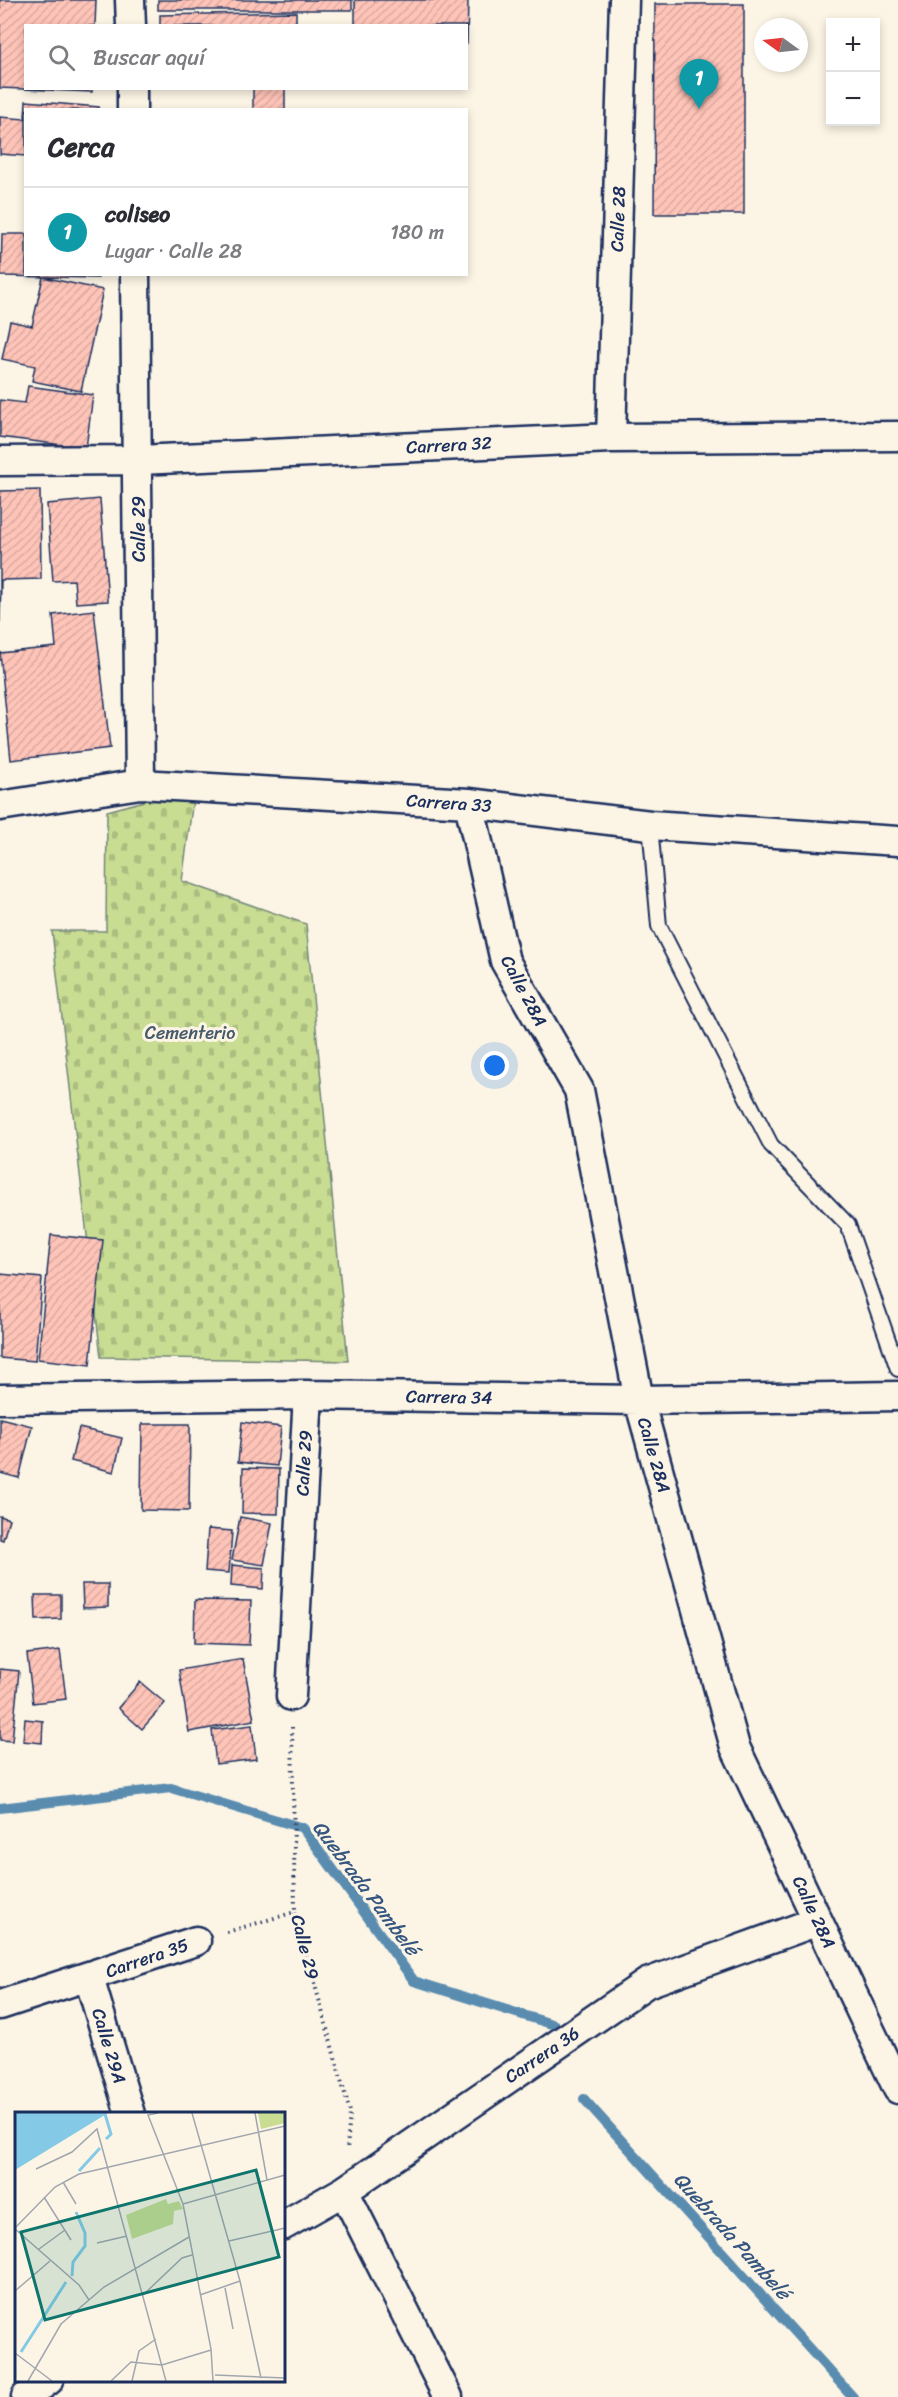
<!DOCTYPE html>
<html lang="es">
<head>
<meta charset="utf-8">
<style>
	:root { --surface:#fff; --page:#f7f7f7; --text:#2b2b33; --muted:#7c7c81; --line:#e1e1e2; --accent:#1f6fb2 }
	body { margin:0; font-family:Sriracha,sans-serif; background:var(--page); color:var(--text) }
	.controls { position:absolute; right:18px; top:18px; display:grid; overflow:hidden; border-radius:0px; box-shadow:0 3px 9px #0003 }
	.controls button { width:54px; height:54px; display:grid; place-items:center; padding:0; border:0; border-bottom:2px solid var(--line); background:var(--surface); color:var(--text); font:30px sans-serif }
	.compass { position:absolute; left:754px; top:18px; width:54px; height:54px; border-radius:50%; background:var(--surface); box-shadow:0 3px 9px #0003; rotate:285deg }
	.you { position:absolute; left:495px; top:1066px; width:21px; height:21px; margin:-15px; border:4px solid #fff; border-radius:50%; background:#1a73e8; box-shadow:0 0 0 9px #1a73e833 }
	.badge { display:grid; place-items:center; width:39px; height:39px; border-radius:50%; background:var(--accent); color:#fff; font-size:20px; font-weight:700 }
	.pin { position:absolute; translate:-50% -50px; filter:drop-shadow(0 2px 3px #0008) }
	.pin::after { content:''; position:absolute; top:32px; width:21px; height:18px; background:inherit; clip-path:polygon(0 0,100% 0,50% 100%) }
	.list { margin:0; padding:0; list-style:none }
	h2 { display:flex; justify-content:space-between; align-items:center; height:78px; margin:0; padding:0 24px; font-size:26px }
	h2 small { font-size:20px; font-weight:400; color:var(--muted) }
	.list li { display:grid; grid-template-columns:39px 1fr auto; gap:18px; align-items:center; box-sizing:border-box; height:90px; padding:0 24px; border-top:2px solid var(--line) }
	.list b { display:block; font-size:22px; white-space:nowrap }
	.list p { margin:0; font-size:20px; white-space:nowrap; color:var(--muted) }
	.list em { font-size:20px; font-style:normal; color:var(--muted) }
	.icon { flex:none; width:33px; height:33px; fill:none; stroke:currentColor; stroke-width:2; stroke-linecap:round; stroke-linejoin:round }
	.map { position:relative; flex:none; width:898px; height:2397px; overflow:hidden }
	.search { position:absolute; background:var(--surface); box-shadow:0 3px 9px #0003; left:24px; top:24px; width:444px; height:66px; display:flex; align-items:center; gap:15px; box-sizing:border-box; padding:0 21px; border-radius:0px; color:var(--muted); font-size:22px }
	.panel { position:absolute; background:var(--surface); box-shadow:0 3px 9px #0003; left:24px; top:108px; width:444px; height:168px; border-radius:0px }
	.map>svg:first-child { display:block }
	.cemetery { fill:url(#cemetery-stones); stroke:#728678; stroke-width:1.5 }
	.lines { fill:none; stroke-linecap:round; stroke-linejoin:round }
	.stream { stroke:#5a8cb0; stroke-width:10 }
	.building { fill:url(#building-hatch); stroke:#1b2f5e; stroke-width:1.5 }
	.lane-casing { stroke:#1b2f5e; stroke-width:18 }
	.street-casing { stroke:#1b2f5e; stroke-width:33 }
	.path { stroke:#1b2f5e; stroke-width:4; stroke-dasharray:1.5 4.5; stroke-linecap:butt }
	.lane { stroke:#fcf5e5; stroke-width:14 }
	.street { stroke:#fcf5e5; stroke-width:28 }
	.labels { text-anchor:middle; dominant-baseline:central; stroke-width:6; stroke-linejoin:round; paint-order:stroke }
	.street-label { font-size:18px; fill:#1b2f5e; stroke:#fcf5e5 }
	.park-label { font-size:18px; fill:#465a6b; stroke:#fcf5e5 }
	.water-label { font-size:20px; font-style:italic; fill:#355680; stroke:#fcf5e5 }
	.inset-river { fill:none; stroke:#84cae6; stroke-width:3 }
	.inset-road { fill:none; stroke:#a2a6af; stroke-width:1.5 }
	.view { fill:#0f766e; fill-opacity:0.15; stroke:#0f766e; stroke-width:3 }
	.inset-edge { fill:none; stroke:#1b2f5e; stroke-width:3 }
</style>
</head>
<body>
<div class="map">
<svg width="898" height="2397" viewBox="0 0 898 2397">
	<defs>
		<pattern id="cemetery-stones" width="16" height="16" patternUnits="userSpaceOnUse" patternTransform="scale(1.5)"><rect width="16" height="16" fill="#c8dd92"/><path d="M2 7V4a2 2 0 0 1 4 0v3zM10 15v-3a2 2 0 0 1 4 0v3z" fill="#abbe80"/></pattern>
		<pattern id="building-hatch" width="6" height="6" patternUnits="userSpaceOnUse" patternTransform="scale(1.5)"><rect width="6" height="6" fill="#ffc4b8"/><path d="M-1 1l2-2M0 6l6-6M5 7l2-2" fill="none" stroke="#daa9a1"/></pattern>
	</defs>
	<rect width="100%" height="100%" fill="#fcf5e5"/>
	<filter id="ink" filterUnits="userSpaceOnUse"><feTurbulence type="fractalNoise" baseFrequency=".0167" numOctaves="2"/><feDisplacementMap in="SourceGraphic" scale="12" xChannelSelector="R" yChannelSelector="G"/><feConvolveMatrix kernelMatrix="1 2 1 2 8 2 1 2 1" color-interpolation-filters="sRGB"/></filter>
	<g filter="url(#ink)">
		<path class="cemetery" d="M194,792L182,881L306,924L348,1361L101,1357L52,931H106L107,811L159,797Z"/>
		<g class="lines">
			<path class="stream" d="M0,1808L171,1788L303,1828L414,1981L555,2025
				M584,2099L853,2397"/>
		</g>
		<path class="building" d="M0,0H96L95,26H26V88H92V92L0,88Z
			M158,0H352V10H158Z
			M355,0H468L467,44L466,26H355Z
			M655,4H744V214H654Z
			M296,12V26H160V15Z
			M253,88H285V110H253Z
			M26,101L99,107V110H26V156L0,154V117L25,119Z
			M2,234H26V274H98V278L1,276Z
			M43,277L103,290L81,391L32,381L35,366L2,359L10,321L32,326Z
			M28,386L93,395L86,448L0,437V400L25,403Z
			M40,490L41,579L1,580L0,622V491Z
			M100,499L108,601L76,603L74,580L53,581L47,504Z
			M94,610L110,748L11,760L0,653L56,647L53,615Z
			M51,1235L103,1240L90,1365L38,1359Z
			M0,1274L42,1278L35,1361L0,1358Z
			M0,1418L32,1426L19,1478L0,1473Z
			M242,1422L281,1427L277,1466L238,1462Z
			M142,1424H190L189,1511L141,1510Z
			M79,1428L122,1438L114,1472L71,1461Z
			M243,1468L279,1469L278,1514L242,1513Z
			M0,1516L9,1519L3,1540L0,1539Z
			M240,1517L272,1523L264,1565L232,1560Z
			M208,1529L232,1531L229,1573L205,1571Z
			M232,1565L264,1568L263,1589L231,1586Z
			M82,1584H108V1607L83,1608Z
			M35,1595H61V1619L36,1620Z
			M195,1600L251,1601L249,1645L194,1643Z
			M60,1650L66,1699L33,1703L27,1654Z
			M243,1659L254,1720L189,1732L179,1670Z
			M0,1669L19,1671L12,1741L0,1740Z
			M140,1682L165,1703L142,1729L118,1708Z
			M25,1719L43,1721L42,1743L23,1741Z
			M252,1725L256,1759L216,1764L212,1730Z"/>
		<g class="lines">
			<g class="lane-casing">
				<path id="lane" d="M650,825L659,926L771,1145L848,1225L898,1369"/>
			</g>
			<g class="street-casing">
				<path id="street" d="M130,0L131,26
					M132,88V110
					M135,274L140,784
					M611,438L624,0
					M0,461L139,460L611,438L898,436
					M469,803L505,961L579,1090L639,1400L735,1747L898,2089
					M0,806L140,784L469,803L650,825L898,841
					M0,1399L308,1395L639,1400L898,1396
					M291,1696L308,1395
					M89,1978L130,2114
					M0,2005L196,1941
					M344,2191L448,2397
					M284,2225L344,2191L647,1983L818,1921
					M26,2397L49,2380"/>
			</g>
			<path class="path" d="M292,1727L295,1912L350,2112L347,2150
				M227,1932L295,1912"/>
			<use href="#lane" class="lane"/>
			<use href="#street" class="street"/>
		</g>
	</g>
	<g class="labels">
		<g class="street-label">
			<text transform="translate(618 219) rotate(-88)">Calle 28</text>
			<text transform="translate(449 445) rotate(-3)">Carrera 32</text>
			<text transform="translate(139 529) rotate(-90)">Calle 29</text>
			<text transform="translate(449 803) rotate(4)">Carrera 33</text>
			<text transform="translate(524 991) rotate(62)">Calle 28A</text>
			<text transform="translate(449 1397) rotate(1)">Carrera 34</text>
			<text transform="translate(654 1455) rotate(74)">Calle 28A</text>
			<text transform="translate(304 1463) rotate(-87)">Calle 29</text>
			<text transform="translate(814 1912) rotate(65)">Calle 28A</text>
			<text transform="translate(305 1947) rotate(76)">Calle 29</text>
			<text transform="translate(147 1958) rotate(-19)">Carrera 35</text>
			<text transform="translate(109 2046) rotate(73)">Calle 29A</text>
			<text transform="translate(542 2055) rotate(-34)">Carrera 36</text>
		</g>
		<g class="park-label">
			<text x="190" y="1033">Cementerio</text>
		</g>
		<g class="water-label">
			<text transform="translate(366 1888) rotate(53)">Quebrada Pambelé</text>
			<text transform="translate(732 2236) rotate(48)">Quebrada Pambelé</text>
		</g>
	</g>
	<g transform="translate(15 2112)">
		<rect width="270" height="270" fill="#fcf5e5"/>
		<path d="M151,87L153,92L164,89L168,97L159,99L158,112L117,127L111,103Z" fill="#c8dd92"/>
		<path d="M243,1H270V11L246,17Z" fill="#c8dd92"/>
		<path d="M0,1H93L0,58Z" fill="#84cae6"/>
		<path class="inset-river" d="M90,2L96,22L91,27M64,59L85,36M57,164L58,150L70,134V121L61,100M6,240L51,170"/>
		<path class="inset-road" d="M143,1L133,3L168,92L196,237L198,269M177,1L225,169L246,266M240,1L252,68M21,57L57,40L82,17L151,269M48,70L61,92M29,85L56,128M168,92L270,63M0,116L40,75L64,62L270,14M0,117L64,173L74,188M214,129L270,116M82,131L112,124M24,137L50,118M210,176L218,217M0,179L35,149M128,183L167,146L177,143M185,183L225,169M0,241L37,269M200,263L270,266M13,269L46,212L89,175L174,125M96,269L116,250L147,253L196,238M117,269L124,239L141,227"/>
		<path class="view" d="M241,58L264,145L30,208L6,120Z"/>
		<rect width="270" height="270" class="inset-edge"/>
	</g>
</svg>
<div class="controls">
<button>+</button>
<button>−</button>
</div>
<svg class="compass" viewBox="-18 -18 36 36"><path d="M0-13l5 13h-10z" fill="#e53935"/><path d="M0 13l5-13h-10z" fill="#7c7c81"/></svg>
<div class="you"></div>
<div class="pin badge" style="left:699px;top:109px;background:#0f9aa8">1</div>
<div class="search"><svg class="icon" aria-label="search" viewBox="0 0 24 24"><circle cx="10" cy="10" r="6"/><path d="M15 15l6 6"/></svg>Buscar aquí</div>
<section class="panel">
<h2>Cerca<small></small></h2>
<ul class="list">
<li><span class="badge" style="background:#0f9aa8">1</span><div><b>coliseo</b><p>Lugar · Calle 28</p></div><em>180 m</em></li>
</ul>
</section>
</div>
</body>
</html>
